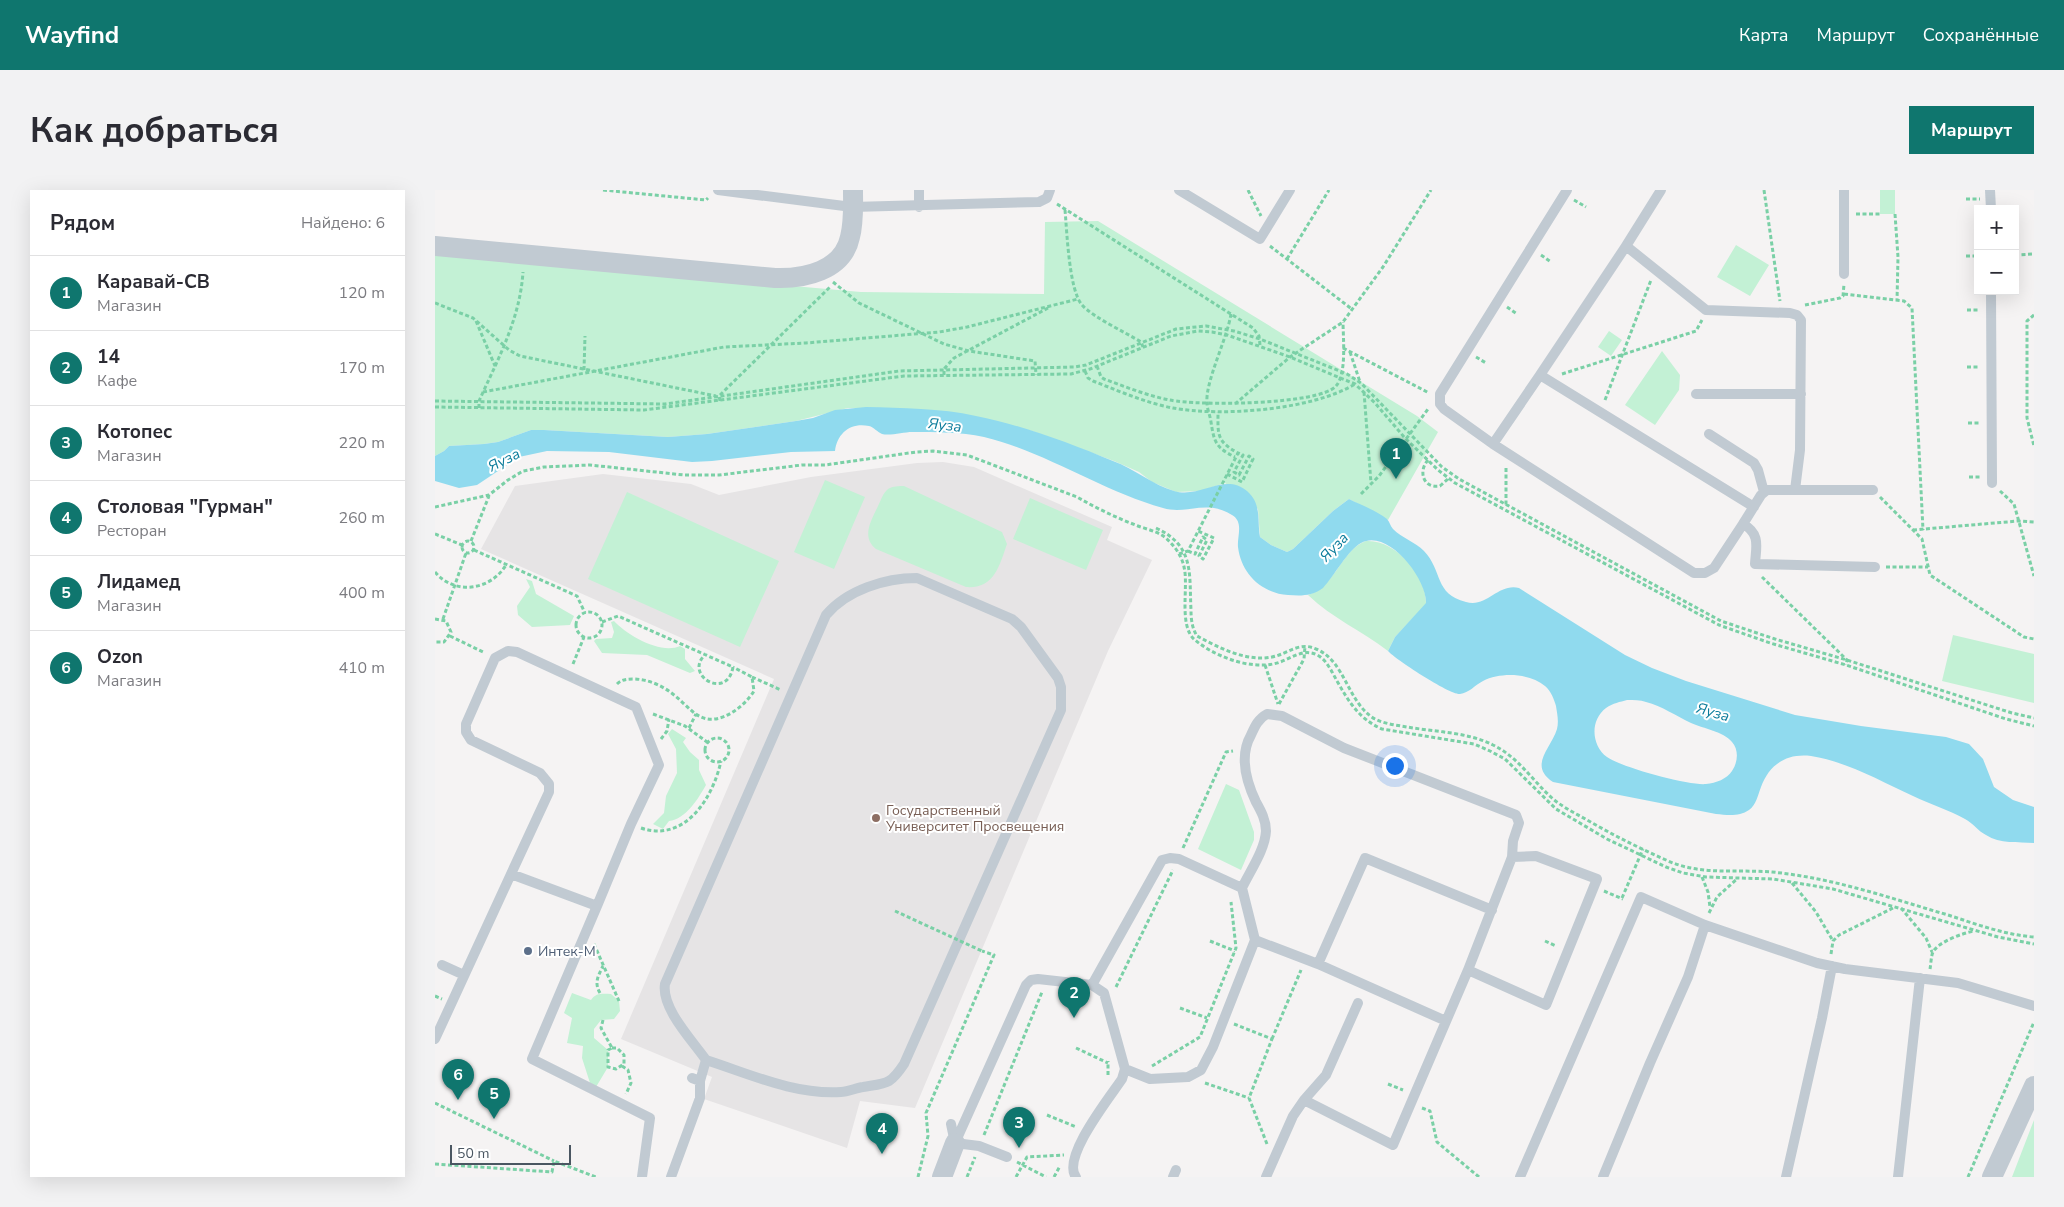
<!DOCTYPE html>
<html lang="ru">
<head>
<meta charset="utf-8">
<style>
	:root { --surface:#fff; --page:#f2f2f3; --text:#2b2b33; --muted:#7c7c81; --line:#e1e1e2; --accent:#0f766e }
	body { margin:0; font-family:"Nunito Sans",sans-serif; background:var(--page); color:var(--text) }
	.controls { position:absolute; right:15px; top:15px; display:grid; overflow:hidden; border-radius:0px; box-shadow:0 5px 20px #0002 }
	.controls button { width:45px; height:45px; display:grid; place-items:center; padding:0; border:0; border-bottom:1px solid var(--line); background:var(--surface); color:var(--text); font:25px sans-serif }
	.scale { position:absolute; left:15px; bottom:12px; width:121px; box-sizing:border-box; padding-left:5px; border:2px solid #4a5661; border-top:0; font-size:14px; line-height:18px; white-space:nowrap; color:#4a5661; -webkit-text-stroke:4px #fff; paint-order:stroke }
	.you { position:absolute; left:959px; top:575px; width:18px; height:18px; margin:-12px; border:4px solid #fff; border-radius:50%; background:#1a73e8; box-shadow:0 0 0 8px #1a73e833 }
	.badge { display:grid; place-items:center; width:32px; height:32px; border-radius:50%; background:var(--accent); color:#fff; font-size:16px; font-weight:700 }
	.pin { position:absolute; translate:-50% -41px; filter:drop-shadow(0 1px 2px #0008) }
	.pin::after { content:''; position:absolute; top:26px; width:18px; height:15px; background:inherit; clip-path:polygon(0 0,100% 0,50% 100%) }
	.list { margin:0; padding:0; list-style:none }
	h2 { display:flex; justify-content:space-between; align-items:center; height:65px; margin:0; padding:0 20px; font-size:21px }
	h2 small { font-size:16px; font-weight:400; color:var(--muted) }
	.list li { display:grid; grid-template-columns:32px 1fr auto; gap:15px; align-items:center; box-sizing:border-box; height:75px; padding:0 20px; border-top:1px solid var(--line) }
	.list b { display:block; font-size:19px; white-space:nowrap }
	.list p { margin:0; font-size:16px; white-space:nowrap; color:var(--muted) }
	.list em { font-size:16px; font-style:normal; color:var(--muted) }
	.map { position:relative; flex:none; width:1599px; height:987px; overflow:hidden; border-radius:0px }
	header { display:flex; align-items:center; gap:30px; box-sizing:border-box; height:70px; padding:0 25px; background:var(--accent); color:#fff }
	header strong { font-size:24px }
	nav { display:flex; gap:28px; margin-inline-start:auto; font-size:18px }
	.intro { display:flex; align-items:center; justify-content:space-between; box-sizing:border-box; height:120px; padding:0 30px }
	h1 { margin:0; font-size:35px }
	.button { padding:12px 22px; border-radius:0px; background:var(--accent); color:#fff; font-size:18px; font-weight:700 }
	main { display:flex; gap:30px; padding:0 30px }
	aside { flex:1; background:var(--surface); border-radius:0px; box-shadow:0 5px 20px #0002 }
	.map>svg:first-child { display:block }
	.education { fill:#e6e4e5 }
	.green { fill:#c3f1d5 }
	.water { fill:#90daee; fill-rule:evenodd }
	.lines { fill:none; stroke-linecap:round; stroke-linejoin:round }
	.path { stroke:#7ad0a6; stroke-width:3; stroke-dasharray:4 2.5; stroke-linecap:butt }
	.service { stroke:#c1cad2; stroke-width:10 }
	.minor { stroke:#c1cad2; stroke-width:20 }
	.path-bridge { stroke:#7ad0a6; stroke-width:3; stroke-dasharray:4 2.5; stroke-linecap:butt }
	.education-dot { fill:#8d6e63; stroke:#fff; stroke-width:2 }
	.service-dot { fill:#5c6f8a; stroke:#fff; stroke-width:2 }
	.labels { text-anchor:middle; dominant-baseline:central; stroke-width:4; stroke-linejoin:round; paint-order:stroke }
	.education-label { font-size:14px; fill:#785e54; stroke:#fff; text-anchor:start }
	.service-label { font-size:14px; fill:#4e5e75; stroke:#fff; text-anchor:start }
	.water-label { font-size:15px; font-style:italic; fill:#0c7c9b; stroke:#fff }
</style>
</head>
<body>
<header>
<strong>Wayfind</strong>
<nav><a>Карта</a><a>Маршрут</a><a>Сохранённые</a></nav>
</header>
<div class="intro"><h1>Как добраться</h1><a class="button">Маршрут</a></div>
<main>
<aside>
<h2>Рядом<small>Найдено: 6</small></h2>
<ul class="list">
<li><span class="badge">1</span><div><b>Каравай-СВ</b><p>Магазин</p></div><em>120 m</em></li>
<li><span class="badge">2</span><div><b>14</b><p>Кафе</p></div><em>170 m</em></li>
<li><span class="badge">3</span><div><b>Котопес</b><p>Магазин</p></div><em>220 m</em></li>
<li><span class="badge">4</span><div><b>Столовая &quot;Гурман&quot;</b><p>Ресторан</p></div><em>260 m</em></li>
<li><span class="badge">5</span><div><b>Лидамед</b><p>Магазин</p></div><em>400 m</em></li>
<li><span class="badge">6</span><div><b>Ozon</b><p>Магазин</p></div><em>410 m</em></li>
</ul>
</aside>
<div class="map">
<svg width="1599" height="987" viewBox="0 0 1599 987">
	<rect width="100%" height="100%" fill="#f5f3f3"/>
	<path class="education" d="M508,272L539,277L677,337L672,350L717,370L673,461L480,918L425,911L412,958L269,909L277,887L186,849L339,489L46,359L80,296L168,284L256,294L284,305L376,287L482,273Z"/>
	<path class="green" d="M1445,0H1460V24H1445Z
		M663,31L982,226L1003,242L953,330L914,309L898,321L858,359L852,362L836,355L825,347L823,319L790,293L765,301L741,302L717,292L704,282L679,271L597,241L510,222L454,218H413L361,231L272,244L233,247L109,240H96L63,252L49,254L14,256L9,261L0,266V64L426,102L609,104L610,32Z
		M1301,55L1334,75L1315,106L1282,87Z
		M1174,141L1187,150L1176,166L1163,157Z
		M1227,161L1245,185L1244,200L1220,235L1190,215Z
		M390,290L430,307L399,379L359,362Z
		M469,296L567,342L572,354C564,377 559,399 531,397L441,359C426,347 436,331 443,316C446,310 448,303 453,299C458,296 464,296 469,296Z
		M192,302L344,371L305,457L153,389Z
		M595,308L668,340L651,380L578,349Z
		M931,351C960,349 992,385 991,414L960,447L953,461C927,441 897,428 873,405C901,396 906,360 931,351Z
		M91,389L97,391L101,404L139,426L135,435L97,437L83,425L82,416L95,397Z
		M179,431C192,445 226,465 245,456L250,459V469L260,481L255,483L212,465L167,463L159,451L161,449L177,448L179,442L176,432Z
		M1518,445L1599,464V513L1507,491Z
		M237,539L251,548L248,552L255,562L264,570V580L271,595C263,609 251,629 234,631L228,639L218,634L229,623L231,606L242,583L241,559L233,544Z
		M791,594L804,600L819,642V650L806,680L763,659Z
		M137,803L156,810C161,802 169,804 176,804L184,811L185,821L179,829L166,830L159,839V848L173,860V877L161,897L155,893L147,868L148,856L132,853L137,828L129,823Z
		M1599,930V987H1577Z"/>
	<path class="water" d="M431,217C467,218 505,218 541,226C587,235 634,253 678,271C700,279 718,295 739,301C765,309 789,282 812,301C827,314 822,330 825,347L836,355L852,362L858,359L898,321L914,309C926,315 942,321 952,329C955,332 955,336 958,339C967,348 980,352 989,361C1008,381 999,404 1031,412C1052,418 1063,393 1084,398L1190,465L1217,478L1251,491L1360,525L1426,536L1511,547L1534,554L1548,569L1559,597L1578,610L1599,617V653C1583,652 1565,654 1551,645C1543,641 1538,633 1530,629C1514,620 1495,614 1478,606C1445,591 1413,572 1376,566C1351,563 1334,575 1326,597C1323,605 1321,615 1314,620C1304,627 1292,625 1281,624L1118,592C1093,575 1116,559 1122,539C1124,531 1122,523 1121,516C1119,509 1116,501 1110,496C1094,483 1066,482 1048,491C1040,495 1034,503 1025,504C1015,505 960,469 953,461L960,447L991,413C992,389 953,338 926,353C913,360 899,386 888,398C877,406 867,406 853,405C826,403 806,383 803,357C802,346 809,332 797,325C772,309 752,325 728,318C667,301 609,261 549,247C525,242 501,242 477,242C469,242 455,246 447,244C442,242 439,237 434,236C416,232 402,243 400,261L356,262L277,271L257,272L174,262L112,261L84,267L42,295L24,298L0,291V266L9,261L14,256L49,254L63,252L96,240H109L233,247L272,244L361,231L378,228L400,220ZM1192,510C1199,510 1205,510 1211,512C1227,516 1241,526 1256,533C1269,539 1288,541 1297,552C1304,560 1303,572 1297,581C1292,589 1281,593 1271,594C1255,596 1185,577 1172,567C1156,555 1155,530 1171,518C1178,513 1185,512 1192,510Z"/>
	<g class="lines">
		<path class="path" d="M168,0L271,10L273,8
			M813,0L826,26
			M1329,0L1345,111
			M1531,9H1545
			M1139,10L1151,17
			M622,14L818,138L824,146L825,155
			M630,20C632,42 634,100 647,115C659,128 690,142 706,152L708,157
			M1421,24H1445
			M1460,24L1463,67L1462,111
			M835,56L918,120
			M1106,65L1116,72
			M1580,65L1599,64
			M1531,66H1543
			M852,69L894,0
			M398,92L424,113L509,154L534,161L600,171L601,185
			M1409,104L1469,111L1477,118L1488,340
			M0,113L38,128L74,160L85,166L281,206
			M1370,115L1405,108L1408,106L1409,94
			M1072,117L1082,124
			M1532,120H1544
			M796,124C792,149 770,192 772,213C772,219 775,225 776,232C779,252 781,258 800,267
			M1599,125L1592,131V228L1599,256
			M41,131L60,176
			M908,158L994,203
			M915,162L925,192
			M1041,167L1051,173
			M662,176L666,187L669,189C691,197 713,206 735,210C762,216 885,215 901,196C912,184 908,147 908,132
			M1532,177H1544
			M149,180L150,146
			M650,181L653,188L658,191C684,201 711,213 738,218C786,227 878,220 920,194
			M1127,184L1261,141L1267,130
			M509,185V179L519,168L613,118
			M48,202L289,157L371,153L504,142L532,137L643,109
			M929,202L936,293
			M1170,210L1216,90
			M0,211L230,214L464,181L640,177L651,175L741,139L771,136L799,141L825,149L912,184L926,193L1007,277L1024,289L1286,431L1340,449L1412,470L1577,523L1599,528
			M285,211L284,206L396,96
			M800,214L855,167L908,132L948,77L996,0
			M0,217L209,220L469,186L636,184L655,179L736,146L763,141L777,142L792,145L855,167L920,194L940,213L970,248L1003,280L1020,293L1284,435L1335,453L1411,475L1571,529L1599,536
			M44,218V211C63,169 85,129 88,82
			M1533,233H1545
			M993,270C983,281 988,299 1005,296L1014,288
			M1071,278V316
			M792,284L807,292L818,269L814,266L804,285L799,282L808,265L803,263
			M1534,287H1545
			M1565,301L1579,314L1599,386
			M926,304L944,286L993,219
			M1445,307L1487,349L1495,385L1589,447L1599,449
			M0,317L54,305L73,290L88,281L109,277L155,275L249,285H284L367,275H390L481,262L498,261L532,265L642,307C661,318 682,328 703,336C714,340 726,342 734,351C741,358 747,367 749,377C754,396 743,436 760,450C779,466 813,479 838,474C855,471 867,456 884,466C892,471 897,482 902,491C914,512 924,529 947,539L1039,554L1055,561L1070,569L1121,619L1172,649L1231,677L1248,683L1271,687L1338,689L1398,699L1563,747L1599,754
			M721,338C760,356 754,384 756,420C756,429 757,438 762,446C784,458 812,472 837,467C853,464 864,451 881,459C911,471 912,513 940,529C950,534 961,535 972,537C1000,542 1033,542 1058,555C1083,567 1097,590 1117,608C1127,617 1140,623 1152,630C1178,645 1204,658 1231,670C1265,686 1301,679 1337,682C1398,688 1455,708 1513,725C1541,734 1570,745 1599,747
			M1478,340L1583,331L1599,332
			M0,344L27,355
			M27 357a6 6 0 1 1 12 0a6 6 0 1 1-12 0Z
			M36,351L54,306
			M39,360L142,406L150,423
			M753,361L760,364L768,347L772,350L764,366L768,369L779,348L763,341
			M744,364L753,361L803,263C781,251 783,244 783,222
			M1451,377H1493
			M0,382C20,406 56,400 71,375
			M1327,387L1412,470L1411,475
			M141 435a13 13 0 1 1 26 0a13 13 0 1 1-26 0Z
			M0,429L11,431L16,442L9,452H0
			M8,429L31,363
			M167,432L183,426L298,477C292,512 247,484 271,464
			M15,446L50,463
			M138,474L149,447
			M830,475L843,514
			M317,487L346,500
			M182,494C187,489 193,489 200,489C219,490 235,500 248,513C254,518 259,524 266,527C285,536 310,516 319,501L317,487L298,477
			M844,514L869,469L870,456
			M218,524L250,536L272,552
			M254,538L261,524
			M270 560a12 12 0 1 1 24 0a12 12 0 1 1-24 0Z
			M226,549L232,541L234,529
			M206,638C250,653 278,608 286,571
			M748,658L791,562L798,561
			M1267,687L1273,702L1275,717
			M1357,693L1381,722L1398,751
			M1169,701L1188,709
			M1187,708L1208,659
			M1466,718L1491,748L1497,762
			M1274,723L1282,707L1303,688
			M775,751L800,761
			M1110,751L1121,756
			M159,754L184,811
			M1396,764L1398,751L1404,745L1460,717
			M1495,779C1496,774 1496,766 1498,762C1503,752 1528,743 1539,741
			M681,797L738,680
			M165,803C159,793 163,786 168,776
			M0,806L7,809
			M745,818L772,828
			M168,830L166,838L177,858
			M799,834L837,849L814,908L832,954
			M837,849L866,780
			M177,858H182L189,865V874L181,879L173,877V860Z
			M641,858L673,873
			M187,876L193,880L196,893L191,904
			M717,876L765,847L801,758L796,712
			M673,885V871
			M770,893L814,908
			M953,894L968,900
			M0,913L119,971
			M987,918L995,921L1002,952L1044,987
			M612,925L641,937
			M549,945L607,802
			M582,972L611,987
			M0,974L117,982L119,971L161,987
			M483,987L493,946L491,923L559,765L547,761
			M532,987L540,967
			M581,987L592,967L629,965
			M619,987L625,976
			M1533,987L1599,832"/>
		<path class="service" d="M283,0L417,17L604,12L612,8L615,0
			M744,0L825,49L855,0
			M1226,0L1191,56L1271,120L1355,123L1362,125L1366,130L1365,260L1360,300
			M1555,0L1556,19
			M484,17V0
			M1409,84V0
			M1556,101L1557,293
			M1105,185L1191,56
			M1261,204H1366
			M1274,244L1319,273L1323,280L1329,302
			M1058,254L1009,219L1005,214V204L1132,0
			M1438,300H1332L1326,305L1308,334C1326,344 1321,357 1320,374L1440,377
			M1308,334L1279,378L1270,383H1259L1058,254L1105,185L1319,317
			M76,684L114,602V594L105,583L36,550L31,542V534L60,468L73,461L82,462L201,517L224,575L196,634L162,716
			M883,774L1011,831
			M7,775L29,785
			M1033,780L1077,667L1078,651L1084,633L1081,625L909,558L847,526L832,524C823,529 820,536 816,545C804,566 811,591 821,612C826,621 831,630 831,641C830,660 815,681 807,698L820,750L883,774L930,668L1057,720
			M657,795L727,670L735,668L744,669L807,698
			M0,849L76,684L162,716L97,869L215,928L207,987
			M690,879L715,889L753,887L766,880L778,857L820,750
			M265,891L271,870C315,884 359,905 406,902C413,902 421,898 428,897C452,893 455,895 469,874L626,520V497L623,488L586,437L577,429L482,388C450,388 412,400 391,425L230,794C226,818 257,850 271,870
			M869,910L891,885L923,813
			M516,934L520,953
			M520,953L591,795L596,790L603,789L657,795L669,803L690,879L687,889C675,907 626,968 641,987
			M520,953L544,956L572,967
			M236,987L265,908V891L257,888
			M738,987L741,980
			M831,987L858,926L869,910L958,955L1033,780L1111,815L1162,689L1101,666L1077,667
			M1085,987L1206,707L1270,735L1382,773L1410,779L1523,793L1599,816
			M1168,987L1215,873L1253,787L1270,735
			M1351,987L1387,828L1397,776
			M1463,987L1485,788"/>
		<path class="minor" d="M0,56L340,88C369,89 408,81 415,47C419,32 418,15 418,0
			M507,987L520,953
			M1557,987L1599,896"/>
		<path class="path-bridge" d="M460,721L547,761"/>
	</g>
	<circle class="education-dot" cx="441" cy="628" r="5"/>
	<circle class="service-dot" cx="93" cy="761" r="5"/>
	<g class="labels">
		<g class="education-label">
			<text x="451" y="620">Государственный<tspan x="451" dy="16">Университет Просвещения</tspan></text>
		</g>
		<g class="service-label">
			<text x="103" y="761">Интек-М</text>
		</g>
		<g class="water-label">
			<text transform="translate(510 235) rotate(7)">Яуза</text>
			<text transform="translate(69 270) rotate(-27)">Яуза</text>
			<text transform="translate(899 357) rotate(-46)">Яуза</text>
			<text transform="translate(1278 522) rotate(16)">Яуза</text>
		</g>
	</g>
</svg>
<div class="controls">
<button>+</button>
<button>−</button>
</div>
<div class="scale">50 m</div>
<div class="you"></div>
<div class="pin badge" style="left:961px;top:289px">1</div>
<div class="pin badge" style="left:639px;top:828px">2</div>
<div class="pin badge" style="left:584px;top:958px">3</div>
<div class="pin badge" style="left:447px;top:964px">4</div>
<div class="pin badge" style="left:59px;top:929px">5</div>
<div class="pin badge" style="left:23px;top:910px">6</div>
</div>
</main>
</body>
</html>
